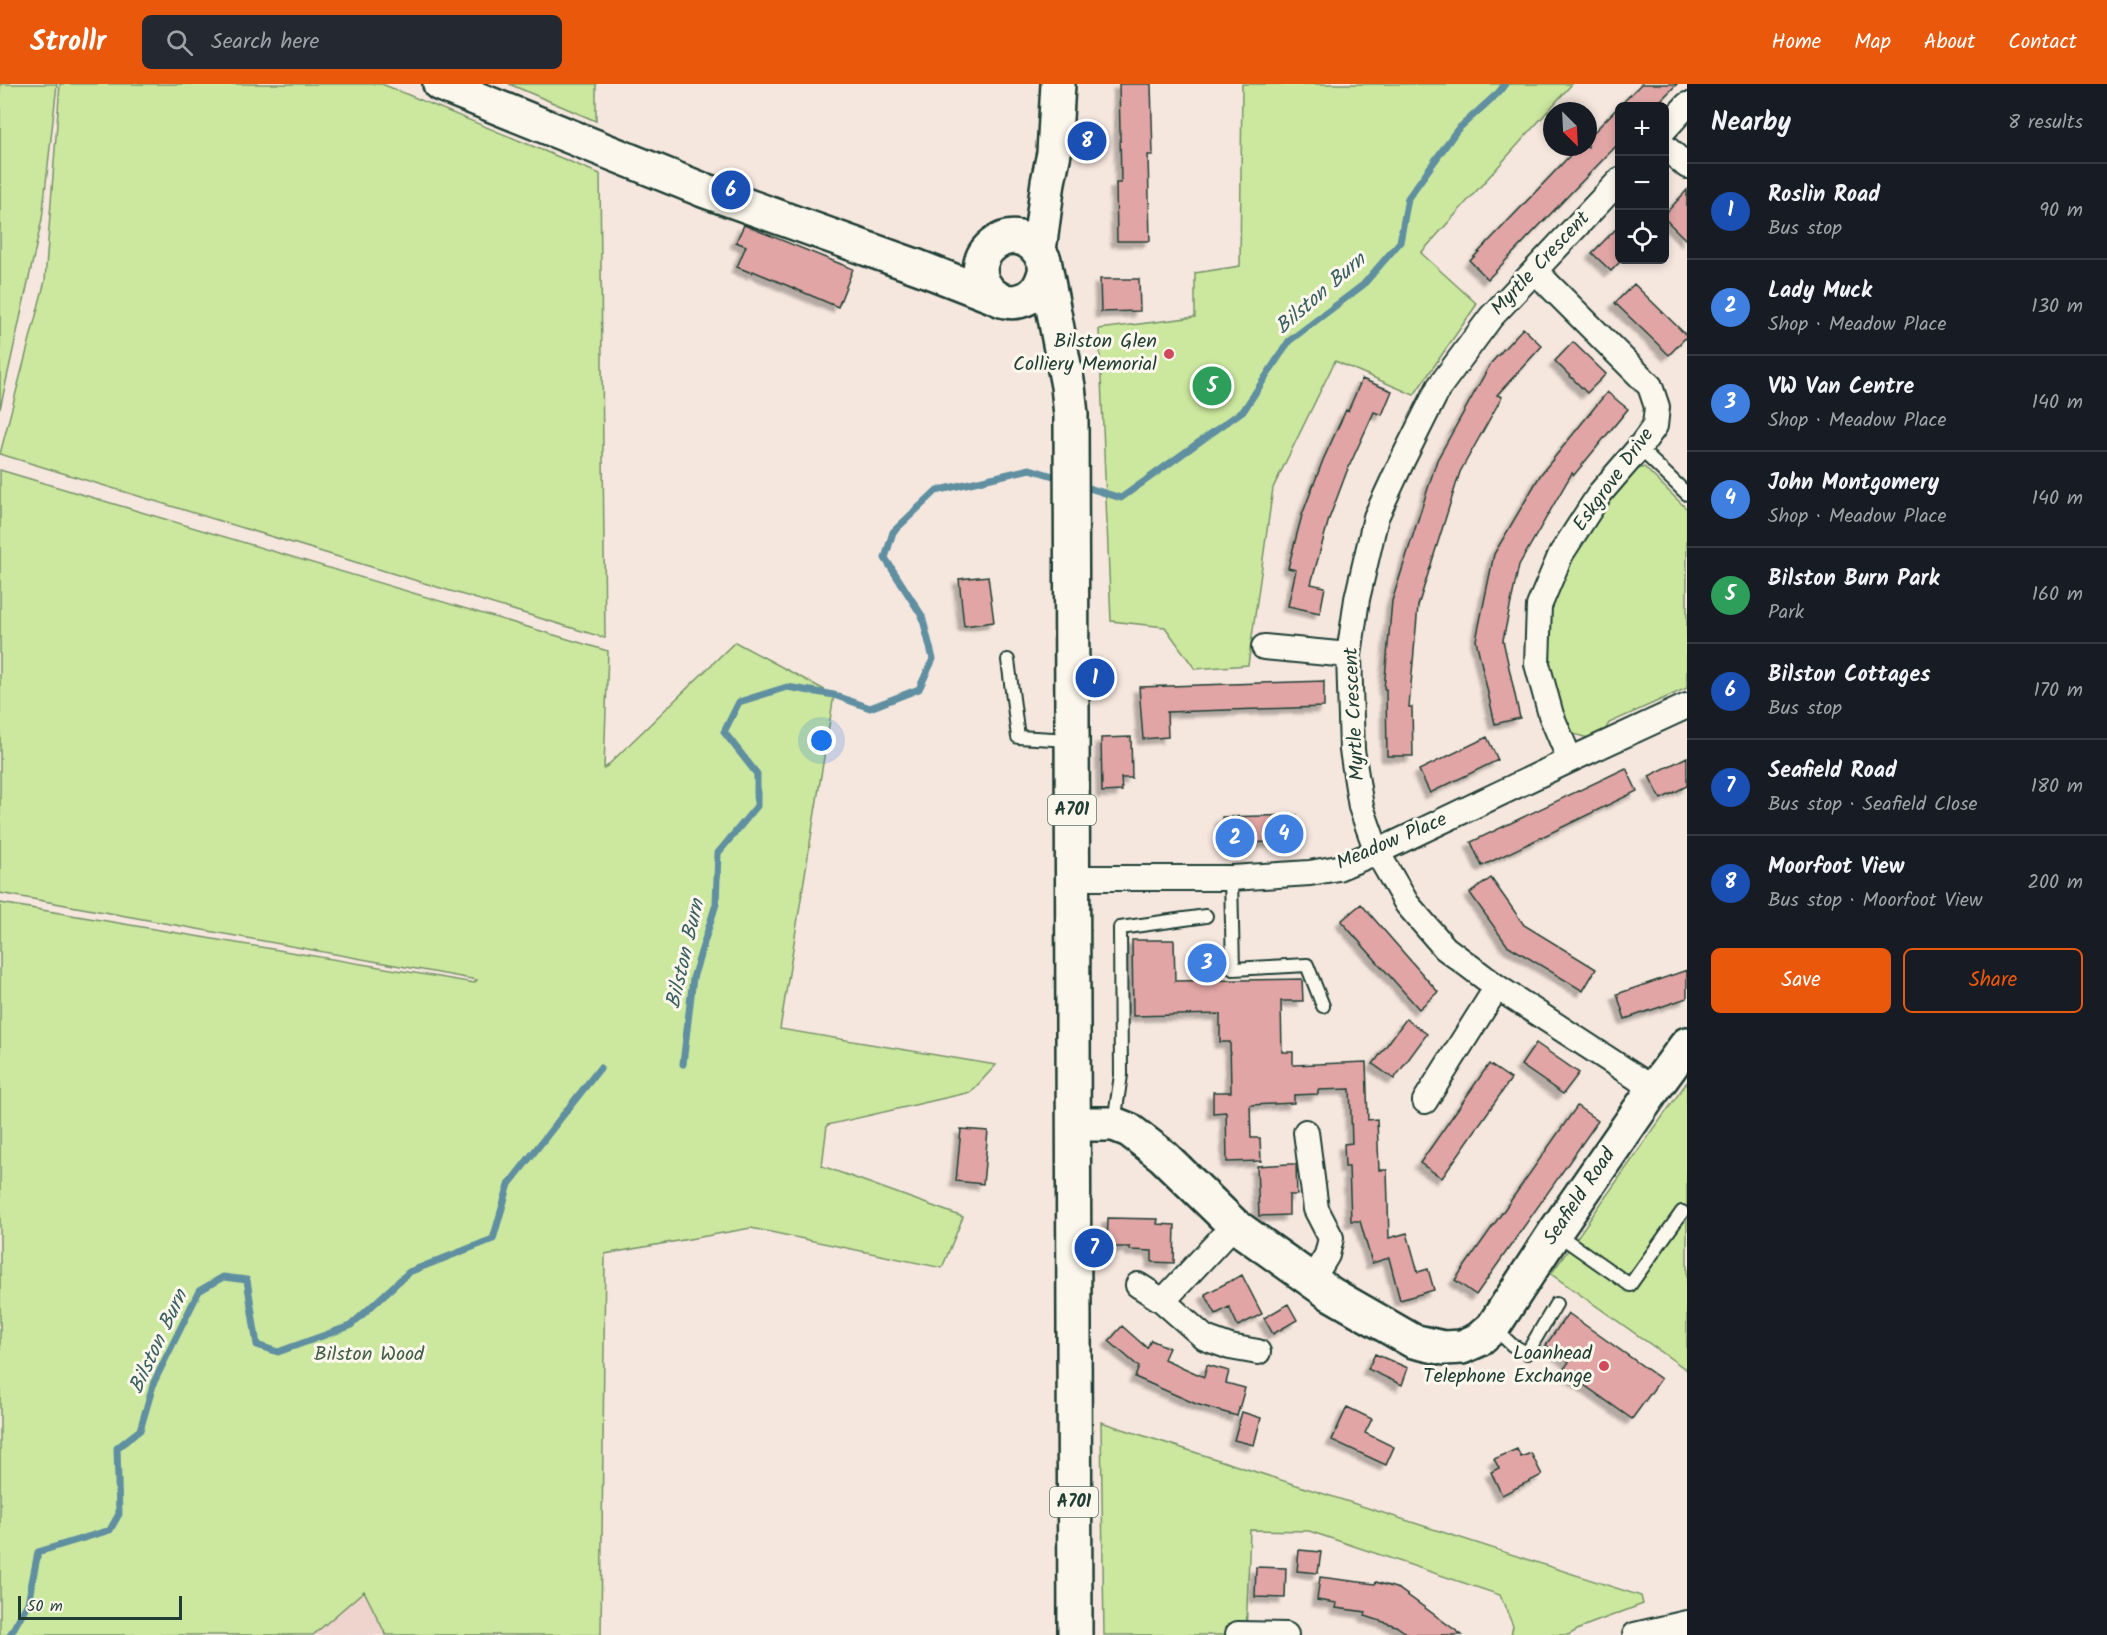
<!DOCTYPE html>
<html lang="en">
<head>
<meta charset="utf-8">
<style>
	:root { --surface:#171b24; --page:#242831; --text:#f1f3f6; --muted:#9ea1a6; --line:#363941; --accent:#ea580c }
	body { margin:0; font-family:Kalam,sans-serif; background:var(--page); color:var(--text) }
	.controls { position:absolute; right:18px; top:18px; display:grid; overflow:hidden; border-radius:9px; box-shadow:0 3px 9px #0003 }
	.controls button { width:54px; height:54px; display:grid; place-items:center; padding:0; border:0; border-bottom:2px solid var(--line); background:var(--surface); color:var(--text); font:30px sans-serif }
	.compass { position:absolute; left:1543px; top:18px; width:54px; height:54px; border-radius:50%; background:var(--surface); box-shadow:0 3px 9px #0003; rotate:156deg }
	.scale { position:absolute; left:18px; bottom:15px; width:164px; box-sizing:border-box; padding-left:6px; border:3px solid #1f3d34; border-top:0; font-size:16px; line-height:21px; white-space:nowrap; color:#1f3d34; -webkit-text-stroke:4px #fbf7ec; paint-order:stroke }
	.you { position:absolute; left:822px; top:657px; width:21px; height:21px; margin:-15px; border:4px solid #fff; border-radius:50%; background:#1a73e8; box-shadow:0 0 0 9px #1a73e833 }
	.badge { display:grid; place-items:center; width:39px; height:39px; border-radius:50%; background:var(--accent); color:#fff; font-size:20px; font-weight:700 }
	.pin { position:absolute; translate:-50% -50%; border:3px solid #fff; box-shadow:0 2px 6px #0006 }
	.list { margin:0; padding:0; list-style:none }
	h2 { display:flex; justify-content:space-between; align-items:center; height:78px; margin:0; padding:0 24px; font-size:26px }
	h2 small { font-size:20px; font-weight:400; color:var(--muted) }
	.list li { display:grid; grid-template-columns:39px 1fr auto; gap:18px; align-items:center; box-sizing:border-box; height:96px; padding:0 24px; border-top:2px solid var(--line) }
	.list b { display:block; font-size:22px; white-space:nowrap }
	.list p { margin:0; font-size:20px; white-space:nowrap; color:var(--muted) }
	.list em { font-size:20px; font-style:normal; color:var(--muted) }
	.actions { display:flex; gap:12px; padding:18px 24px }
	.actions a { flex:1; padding:14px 0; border:2px solid var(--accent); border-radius:9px; text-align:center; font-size:21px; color:var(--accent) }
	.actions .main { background:var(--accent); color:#fff }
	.icon { flex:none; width:33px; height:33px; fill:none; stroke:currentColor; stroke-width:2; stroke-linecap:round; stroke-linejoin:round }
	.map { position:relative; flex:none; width:1687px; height:1551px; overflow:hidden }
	header { display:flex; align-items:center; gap:36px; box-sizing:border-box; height:84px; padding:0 30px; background:var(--accent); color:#fff }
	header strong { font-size:28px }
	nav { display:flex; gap:33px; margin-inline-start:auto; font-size:21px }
	.search { width:420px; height:54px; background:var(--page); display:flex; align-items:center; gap:15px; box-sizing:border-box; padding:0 21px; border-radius:9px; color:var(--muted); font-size:22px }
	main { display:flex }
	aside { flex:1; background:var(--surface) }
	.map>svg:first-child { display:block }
	.built { fill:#efd3cd }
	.green { fill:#cce89e; stroke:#769269; stroke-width:1.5 }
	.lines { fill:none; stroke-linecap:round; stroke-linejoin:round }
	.stream { stroke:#5e8fa0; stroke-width:7 }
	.building { fill:#e0a5a4; stroke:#1f3d34; stroke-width:1.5; filter:url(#shadow) }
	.lane-casing { stroke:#1f3d34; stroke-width:16 }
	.street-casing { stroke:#1f3d34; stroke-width:28 }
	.secondary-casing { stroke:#1f3d34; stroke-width:38 }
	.primary-casing { stroke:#1f3d34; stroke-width:38 }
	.lane { stroke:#fbf7ec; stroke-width:12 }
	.street { stroke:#fbf7ec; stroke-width:24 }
	.secondary { stroke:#fbf7ec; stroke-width:33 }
	.primary { stroke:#fbf7ec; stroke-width:33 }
	.poi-dot { fill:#d1495b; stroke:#fbf7ec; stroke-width:2 }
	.labels { text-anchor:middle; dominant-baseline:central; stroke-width:6; stroke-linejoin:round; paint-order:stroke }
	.shield { fill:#fbf7ec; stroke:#61756b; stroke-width:1.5 }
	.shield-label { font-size:18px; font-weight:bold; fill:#1f3d34 }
	.street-label { font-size:20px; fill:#1f3d34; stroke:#fbf7ec }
	.poi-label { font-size:20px; fill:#1f3d34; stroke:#fbf7ec; text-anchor:end }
	.park-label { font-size:20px; fill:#425f49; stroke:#fbf7ec }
	.water-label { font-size:21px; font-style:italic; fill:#395f61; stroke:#fbf7ec }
</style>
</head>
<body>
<header>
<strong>Strollr</strong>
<div class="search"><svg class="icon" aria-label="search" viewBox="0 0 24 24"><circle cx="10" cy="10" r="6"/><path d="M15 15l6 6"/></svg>Search here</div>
<nav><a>Home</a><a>Map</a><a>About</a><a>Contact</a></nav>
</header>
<main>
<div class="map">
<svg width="1687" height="1551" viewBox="0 0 1687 1551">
	<defs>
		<filter id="shadow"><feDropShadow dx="-5.5" dy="5.5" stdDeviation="1.5" flood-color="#0004"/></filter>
	</defs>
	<rect width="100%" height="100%" fill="#f6e7de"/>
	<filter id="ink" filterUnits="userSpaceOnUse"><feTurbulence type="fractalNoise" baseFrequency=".0167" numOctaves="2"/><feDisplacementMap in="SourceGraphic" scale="12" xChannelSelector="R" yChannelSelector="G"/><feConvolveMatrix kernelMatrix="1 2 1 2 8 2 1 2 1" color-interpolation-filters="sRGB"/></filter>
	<g filter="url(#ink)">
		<path class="built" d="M364,1505L386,1551H308Z"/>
		<path class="green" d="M0,0H57L42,135L0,325Z
			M60,0H382L600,90L605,554L0,370L45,197Z
			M509,0H596V37Z
			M1242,0H1572L1421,169L1477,220L1414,311L1335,277L1273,404L1248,581L1195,585L1165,543L1111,537L1099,245L1195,233V189L1240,182Z
			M1644,383L1687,425V604L1609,639L1603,650L1588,654L1574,650L1561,632L1549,580L1550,526L1570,472L1633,387Z
			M0,386L608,567L604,685L735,558L834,611L780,945L996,981L971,1008L827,1041L822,1082L963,1133L942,1184L751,1144L605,1170L601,1551H386L364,1507L313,1551H0V819L474,899L477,896L0,809Z
			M1687,998V1286L1551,1190Z
			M1101,1338L1641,1512L1643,1520L1587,1541L1568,1551H1511L1513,1542L1500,1511L1309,1447L1250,1446L1246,1551H1104Z"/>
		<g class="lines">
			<path class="stream" d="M1079,401L1121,414L1244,326L1289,257L1363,201L1400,158L1408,114L1457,46L1499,8L1505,0
				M683,980L693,894L716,820L718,769L757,722V690L724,648L739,618L787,603L834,611L870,624L919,605L933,575L922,532L885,474L893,448L936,407L1030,385L1063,395
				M10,1551L28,1519L38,1468L110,1446L119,1430L117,1364L140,1346L154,1298L199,1207L223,1193L247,1196L257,1261L278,1268L350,1242L409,1188L493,1155L509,1100L600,984"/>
		</g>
		<path class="building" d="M1119,0H1151L1153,71H1148L1150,157H1117L1116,99H1121Z
			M1641,0H1677L1655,22H1620V58L1488,195L1470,177L1578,63H1588V54Z
			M1687,106V157L1665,135V130Z
			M744,141L853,185L838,223L753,187L752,189L737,183L746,162L736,158Z
			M1620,141V178L1611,187L1592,169Z
			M1100,195H1139L1140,227L1101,228Z
			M1634,200L1687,252L1669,271L1615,219Z
			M1523,244L1542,262L1497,311L1502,313L1460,388L1418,522L1409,623H1412L1413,672H1387L1386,605H1384L1392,517L1437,376L1491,279Z
			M1573,258L1606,290L1587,309L1555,277Z
			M1362,295L1392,307L1382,331L1374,328L1347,387L1329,435L1311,500L1325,503L1320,529L1288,522L1296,486L1288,484L1302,431L1323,376L1346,326L1348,327Z
			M1607,308L1628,325L1574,391L1572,389L1519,481L1503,556L1520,634L1495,640L1476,556L1494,470L1541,390Z
			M988,492L994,538L964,542L959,495Z
			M1324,597V623L1167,628L1168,653L1143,655L1139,603Z
			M1131,653L1132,694H1121L1122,707L1102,708L1101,654Z
			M1487,653L1498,676L1430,709L1419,686Z
			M1687,673V702L1661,715L1649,692Z
			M1626,684L1637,707L1482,782L1471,758Z
			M1297,731V757L1222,760V733Z
			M1491,794L1524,841L1596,885L1583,907L1507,861L1470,809Z
			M1361,820L1438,908L1419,925L1341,837Z
			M1132,856H1174L1175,897L1302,895L1303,917H1281L1282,968H1293V981L1366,978L1368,1036L1377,1035L1379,1086H1387L1389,1154L1407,1149L1418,1188L1428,1185L1434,1206L1400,1216L1389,1174L1372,1179L1360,1137H1351L1349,1083H1345L1344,1060L1352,1059L1350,1005L1318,1006V1010L1294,1011V1019L1250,1021L1251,1054H1260L1261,1077L1227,1078L1226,1028L1213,1029V1008H1231L1230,958H1220V930L1133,932Z
			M1687,886V914L1625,935L1617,910Z
			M1406,935L1427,950L1394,995L1373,980Z
			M1536,959L1579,989L1563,1010L1521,981Z
			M1489,980L1511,995L1442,1094L1420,1079Z
			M1577,1022L1598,1037L1476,1211L1455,1196Z
			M961,1045L988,1047L983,1100L956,1097Z
			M1288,1080H1296L1297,1111H1289V1131L1259,1132L1257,1082Z
			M1108,1134L1158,1135L1157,1140L1175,1141L1174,1179L1152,1178V1167L1130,1166V1163H1107Z
			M1242,1191L1262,1230L1238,1242L1229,1223L1216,1230L1205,1210Z
			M1288,1220L1297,1236L1273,1250L1264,1234Z
			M1568,1229L1661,1295L1632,1335L1563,1286L1569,1278L1546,1261Z
			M1122,1242L1147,1264L1151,1256L1169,1264L1164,1275L1204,1293L1207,1281L1229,1287L1226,1299L1245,1304L1237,1332L1196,1320L1135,1293L1139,1283L1109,1257Z
			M1375,1270L1408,1284L1402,1301L1368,1285Z
			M1347,1323L1372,1335L1365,1349L1394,1363L1386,1381L1332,1356Z
			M1242,1328L1261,1334L1254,1361L1234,1356Z
			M1517,1365L1521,1373L1531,1369L1542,1391L1502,1411L1491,1388L1499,1384L1494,1375Z
			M1299,1466L1321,1468L1318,1489L1297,1487Z
			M1256,1483L1286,1484L1285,1514L1255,1513Z
			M1320,1493L1375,1500L1376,1498L1399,1505L1462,1551H1409L1396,1542L1365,1532L1366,1528L1336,1524L1337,1519L1317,1516Z"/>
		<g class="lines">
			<g class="lane-casing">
				<path id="lane" d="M1639,364L1687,410
					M1008,576L1018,653L1070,656
					M1231,794L1233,885L1307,881L1323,922
					M1114,1039L1121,991L1120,844L1206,832
					M1556,1149L1630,1201L1682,1128
					M1494,1244L1512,1261L1527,1269L1556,1220"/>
			</g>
			<g class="street-casing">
				<path id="street" d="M1664,46L1687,21
					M1664,62L1687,82
					M1620,96L1491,233L1439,303L1402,377L1376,433L1357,515L1349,571L1352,666L1361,723L1377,768L1407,820L1445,864L1497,903L1654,1005
					M1535,187L1650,302L1657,323L1655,342L1639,364L1601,408L1561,470L1539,522L1537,580L1551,631L1570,676
					M1264,563L1349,571
					M1073,794H1231L1310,789L1338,784L1377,768L1570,676L1687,622
					M1425,1017L1497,903
					M1306,1048L1316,1125L1331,1154L1327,1171L1312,1196
					M1138,1201L1163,1217L1205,1254L1230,1263L1258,1268
					M1163,1217L1234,1141
					M1238,1550L1286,1551
					M1635,1551L1687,1539"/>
			</g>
			<g class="secondary-casing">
				<path id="secondary" d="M440,0L703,106L918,183L995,213
					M1074,1040H1114L1129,1046L1163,1072L1234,1141L1331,1210L1413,1257L1444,1264L1462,1263L1478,1256L1493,1243L1555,1148L1654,1005L1687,960"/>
			</g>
			<g class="primary-casing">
				<path id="primary" d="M1039,166L1048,98L1054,69L1058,0
					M1045,188C1041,203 1035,213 1019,217C1010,219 1000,217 993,211C953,177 1017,122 1044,176L1068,302L1071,331L1075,1551"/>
			</g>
			<use href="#lane" class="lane"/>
			<use href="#street" class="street"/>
			<use href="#secondary" class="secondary"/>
			<use href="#primary" class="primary"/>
		</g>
	</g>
	<g class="poi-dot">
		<circle cx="1169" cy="270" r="6"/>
		<circle cx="1604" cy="1282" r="6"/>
	</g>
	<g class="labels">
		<g class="shield">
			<rect x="1048" y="711" width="48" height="30" rx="4.5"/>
			<rect x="1050" y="1403" width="48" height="30" rx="4.5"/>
		</g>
		<g class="shield-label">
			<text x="1072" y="726">A701</text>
			<text x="1074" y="1418">A701</text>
		</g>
		<g class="street-label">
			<text transform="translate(1541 180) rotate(-47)">Myrtle Crescent</text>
			<text transform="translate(1614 396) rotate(-54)">Eskgrove Drive</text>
			<text transform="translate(1355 630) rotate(-93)">Myrtle Crescent</text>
			<text transform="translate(1392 758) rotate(-23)">Meadow Place</text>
			<text transform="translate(1580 1113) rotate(-56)">Seafield Road</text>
		</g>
		<g class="poi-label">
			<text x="1157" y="258">Bilston Glen<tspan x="1157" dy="23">Colliery Memorial</tspan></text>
			<text x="1592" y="1270">Loanhead<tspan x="1592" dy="23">Telephone Exchange</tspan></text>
		</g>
		<g class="park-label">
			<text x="369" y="1271">Bilston Wood</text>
		</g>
		<g class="water-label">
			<text transform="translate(1321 210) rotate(-41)">Bilston Burn</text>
			<text transform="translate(686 870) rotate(-77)">Bilston Burn</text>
			<text transform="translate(159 1258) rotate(-65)">Bilston Burn</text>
		</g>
	</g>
</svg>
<div class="controls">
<button>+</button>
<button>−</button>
<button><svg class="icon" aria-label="locate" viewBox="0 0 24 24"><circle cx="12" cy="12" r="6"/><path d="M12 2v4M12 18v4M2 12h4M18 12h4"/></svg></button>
</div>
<svg class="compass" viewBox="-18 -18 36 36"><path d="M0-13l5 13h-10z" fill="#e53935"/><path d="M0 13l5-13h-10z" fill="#9ea1a6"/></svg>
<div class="scale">50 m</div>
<div class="you"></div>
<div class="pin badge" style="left:1095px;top:594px;background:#1a4fb4">1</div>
<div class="pin badge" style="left:1235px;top:754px;background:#3f7fe0">2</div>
<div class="pin badge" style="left:1207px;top:879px;background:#3f7fe0">3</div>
<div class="pin badge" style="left:1284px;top:750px;background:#3f7fe0">4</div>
<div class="pin badge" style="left:1212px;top:302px;background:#2e9e5b">5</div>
<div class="pin badge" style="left:731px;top:106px;background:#1a4fb4">6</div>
<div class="pin badge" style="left:1094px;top:1164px;background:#1a4fb4">7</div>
<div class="pin badge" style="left:1087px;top:57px;background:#1a4fb4">8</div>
</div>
<aside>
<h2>Nearby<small>8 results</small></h2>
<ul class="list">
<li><span class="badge" style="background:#1a4fb4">1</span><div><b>Roslin Road</b><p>Bus stop</p></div><em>90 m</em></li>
<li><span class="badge" style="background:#3f7fe0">2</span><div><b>Lady Muck</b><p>Shop · Meadow Place</p></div><em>130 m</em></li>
<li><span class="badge" style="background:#3f7fe0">3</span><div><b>VW Van Centre</b><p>Shop · Meadow Place</p></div><em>140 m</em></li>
<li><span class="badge" style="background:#3f7fe0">4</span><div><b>John Montgomery</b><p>Shop · Meadow Place</p></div><em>140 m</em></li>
<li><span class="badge" style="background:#2e9e5b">5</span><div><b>Bilston Burn Park</b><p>Park</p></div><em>160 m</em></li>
<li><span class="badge" style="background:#1a4fb4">6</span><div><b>Bilston Cottages</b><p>Bus stop</p></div><em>170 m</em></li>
<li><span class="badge" style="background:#1a4fb4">7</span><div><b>Seafield Road</b><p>Bus stop · Seafield Close</p></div><em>180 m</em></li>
<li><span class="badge" style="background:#1a4fb4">8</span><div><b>Moorfoot View</b><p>Bus stop · Moorfoot View</p></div><em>200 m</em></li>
</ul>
<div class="actions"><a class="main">Save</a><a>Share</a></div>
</aside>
</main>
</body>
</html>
